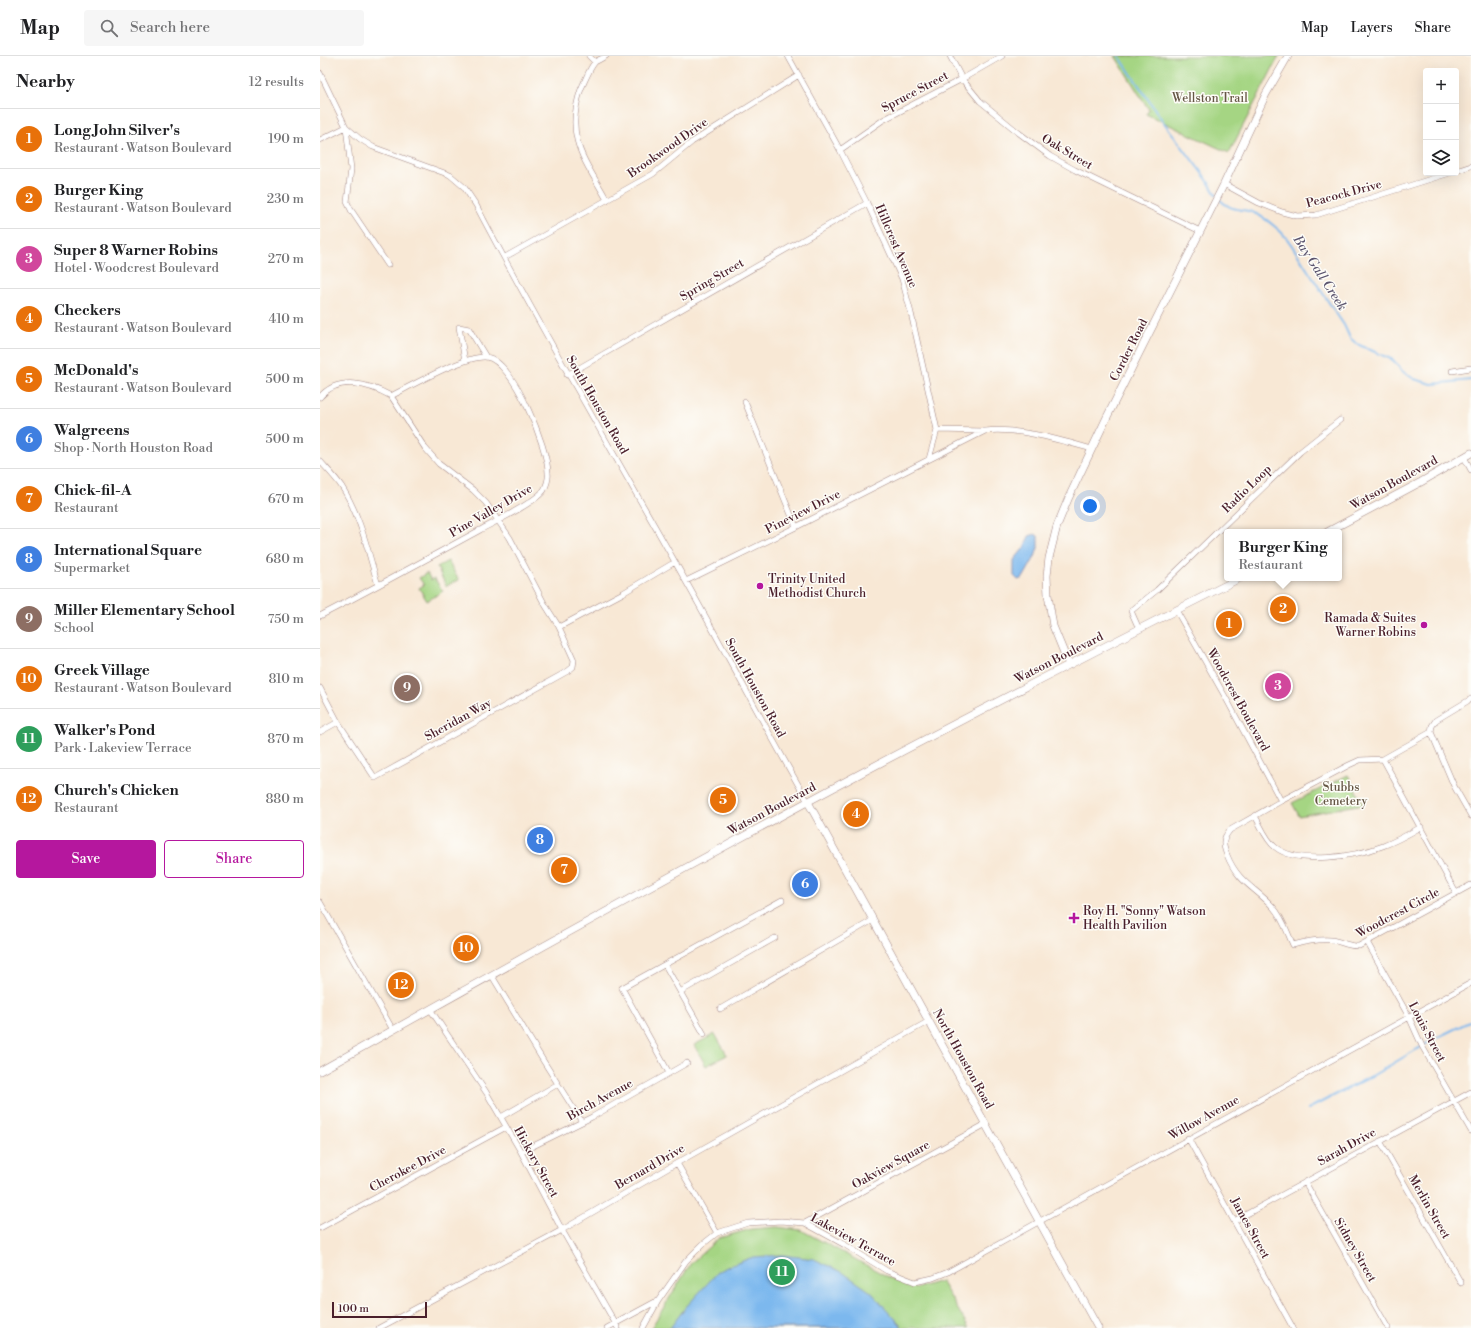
<!DOCTYPE html>
<html lang="en">
<head>
<meta charset="utf-8">
<style>
	:root { --surface:#fff; --page:#f6f6f6; --text:#202124; --muted:#757577; --line:#e0e0e0; --accent:#b5179e }
	body { margin:0; font-family:"Libre Bodoni",serif; background:var(--page); color:var(--text) }
	.controls { position:absolute; right:12px; top:12px; display:grid; overflow:hidden; border-radius:4px; box-shadow:0 4px 16px #0002 }
	.controls button { width:36px; height:36px; display:grid; place-items:center; padding:0; border:0; border-bottom:1px solid var(--line); background:var(--surface); color:var(--text); font:20px sans-serif }
	.scale { position:absolute; left:12px; bottom:10px; width:95px; box-sizing:border-box; padding-left:4px; border:2px solid #4a1f2b; border-top:0; font-size:11px; line-height:14px; white-space:nowrap; color:#4a1f2b; -webkit-text-stroke:3px #fdfcf7; paint-order:stroke }
	.you { position:absolute; left:770px; top:450px; width:14px; height:14px; margin:-10px; border:3px solid #fff; border-radius:50%; background:#1a73e8; box-shadow:0 0 0 6px #1a73e833 }
	.badge { display:grid; place-items:center; width:26px; height:26px; border-radius:50%; background:var(--accent); color:#fff; font-size:13px; font-weight:700 }
	.pin { position:absolute; translate:-50% -50%; border:2px solid #fff; box-shadow:0 1px 4px #0006 }
	.popup { position:absolute; left:904px; top:473px; width:118px; height:52px; box-sizing:border-box; display:grid; place-content:center; border-radius:4px; background:var(--surface); filter:drop-shadow(0 1px 3px #0005); font-size:13px; white-space:nowrap; color:var(--muted) }
	.popup b { font-size:15px; color:var(--text) }
	.popup::after { content:''; position:absolute; left:50%; top:100%; margin-left:-8px; border:8px solid transparent; border-top-color:var(--surface) }
	.list { margin:0; padding:0; list-style:none }
	h2 { display:flex; justify-content:space-between; align-items:center; height:52px; margin:0; padding:0 16px; font-size:17px }
	h2 small { font-size:13px; font-weight:400; color:var(--muted) }
	.list li { display:grid; grid-template-columns:26px 1fr auto; gap:12px; align-items:center; box-sizing:border-box; height:60px; padding:0 16px; border-top:1px solid var(--line) }
	.list b { display:block; font-size:15px; white-space:nowrap }
	.list p { margin:0; font-size:13px; white-space:nowrap; color:var(--muted) }
	.list em { font-size:13px; font-style:normal; color:var(--muted) }
	.actions { display:flex; gap:8px; padding:12px 16px }
	.actions a { flex:1; padding:9px 0; border:1px solid var(--accent); border-radius:4px; text-align:center; font-size:14px; color:var(--accent) }
	.actions .main { background:var(--accent); color:#fff }
	.icon { flex:none; width:22px; height:22px; fill:none; stroke:currentColor; stroke-width:2; stroke-linecap:round; stroke-linejoin:round }
	.map { position:relative; flex:none; width:1151px; height:1272px; overflow:hidden }
	header { display:flex; align-items:center; gap:24px; box-sizing:border-box; height:56px; padding:0 20px; background:var(--surface); border-bottom:1px solid var(--line) }
	header strong { font-size:19px }
	nav { display:flex; gap:22px; margin-inline-start:auto; font-size:14px }
	.search { width:280px; height:36px; background:var(--page); display:flex; align-items:center; gap:10px; box-sizing:border-box; padding:0 14px; border-radius:4px; color:var(--muted); font-size:15px }
	main { display:flex }
	aside { flex:1; background:var(--surface) }
	.map>svg:first-child { display:block }
	.green { fill:#a5d583; stroke:#787a57 }
	.water { fill:#7cb8ee; stroke:#636c8c }
	.lines { fill:none; stroke-linecap:round; stroke-linejoin:round }
	.stream { stroke:#7cb8ee; stroke-width:2 }
	.street-casing { stroke:#a18480; stroke-width:6 }
	.secondary-casing { stroke:#a18480; stroke-width:8 }
	.street { stroke:#fff; stroke-width:5 }
	.secondary { stroke:#fff; stroke-width:7 }
	.poi-dot { fill:#b5179e; stroke:#fdfcf7; stroke-width:1.5 }
	.labels { text-anchor:middle; dominant-baseline:central; stroke-width:3; stroke-linejoin:round; paint-order:stroke }
	.street-label { font-size:12px; fill:#4a1f2b; stroke:#fdfcf7 }
	.park-label { font-size:12px; fill:#655645; stroke:#fdfcf7 }
	.poi-label { font-size:12px; fill:#4a1f2b; stroke:#fdfcf7; text-anchor:start }
	.water-label { font-size:13px; font-style:italic; fill:#5c556f; stroke:#fdfcf7 }
</style>
</head>
<body>
<header>
<strong>Map</strong>
<div class="search"><svg class="icon" aria-label="search" viewBox="0 0 24 24"><circle cx="10" cy="10" r="6"/><path d="M15 15l6 6"/></svg>Search here</div>
<nav><a>Map</a><a>Layers</a><a>Share</a></nav>
</header>
<main>
<aside>
<h2>Nearby<small>12 results</small></h2>
<ul class="list">
<li><span class="badge" style="background:#e8710a">1</span><div><b>Long John Silver's</b><p>Restaurant · Watson Boulevard</p></div><em>190 m</em></li>
<li><span class="badge" style="background:#e8710a">2</span><div><b>Burger King</b><p>Restaurant · Watson Boulevard</p></div><em>230 m</em></li>
<li><span class="badge" style="background:#d1479c">3</span><div><b>Super 8 Warner Robins</b><p>Hotel · Woodcrest Boulevard</p></div><em>270 m</em></li>
<li><span class="badge" style="background:#e8710a">4</span><div><b>Checkers</b><p>Restaurant · Watson Boulevard</p></div><em>410 m</em></li>
<li><span class="badge" style="background:#e8710a">5</span><div><b>McDonald's</b><p>Restaurant · Watson Boulevard</p></div><em>500 m</em></li>
<li><span class="badge" style="background:#3f7fe0">6</span><div><b>Walgreens</b><p>Shop · North Houston Road</p></div><em>500 m</em></li>
<li><span class="badge" style="background:#e8710a">7</span><div><b>Chick-fil-A</b><p>Restaurant</p></div><em>670 m</em></li>
<li><span class="badge" style="background:#3f7fe0">8</span><div><b>International Square</b><p>Supermarket</p></div><em>680 m</em></li>
<li><span class="badge" style="background:#8d6e63">9</span><div><b>Miller Elementary School</b><p>School</p></div><em>750 m</em></li>
<li><span class="badge" style="background:#e8710a">10</span><div><b>Greek Village</b><p>Restaurant · Watson Boulevard</p></div><em>810 m</em></li>
<li><span class="badge" style="background:#2e9e5b">11</span><div><b>Walker's Pond</b><p>Park · Lakeview Terrace</p></div><em>870 m</em></li>
<li><span class="badge" style="background:#e8710a">12</span><div><b>Church's Chicken</b><p>Restaurant</p></div><em>880 m</em></li>
</ul>
<div class="actions"><a class="main">Save</a><a>Share</a></div>
</aside>
<div class="map">
<svg width="1151" height="1272" viewBox="0 0 1151 1272">
	<rect width="100%" height="100%" fill="#fdfcf7"/>
	<filter id="ink" filterUnits="userSpaceOnUse"><feTurbulence type="fractalNoise" baseFrequency=".025" numOctaves="2"/><feDisplacementMap in="SourceGraphic" scale="8" xChannelSelector="R" yChannelSelector="G"/><feConvolveMatrix kernelMatrix="1 2 1 2 8 2 1 2 1" color-interpolation-filters="sRGB"/></filter>
	<filter id="wash" filterUnits="userSpaceOnUse"><feTurbulence type="fractalNoise" baseFrequency=".012" numOctaves="4" result="noise"/><feDisplacementMap in="SourceGraphic" scale="16" xChannelSelector="R" yChannelSelector="G"/><feGaussianBlur stdDeviation="0.9" result="paint"/><feColorMatrix in="noise" values="0 0 0 0 0 0 0 0 0 0 0 0 0 0 0 0 0 1.4 0 .05"/><feComposite in="paint" operator="in"/></filter>
	<g filter="url(#wash)">
		<rect width="100%" height="100%" fill="#f8e8d5"/>
		<path class="green" d="M795,0H959L909,97L826,58L829,54Z
			M128,505L139,524L126,530L117,511Z
			M107,517L111,524L114,522L123,535L107,545L99,532L104,529L99,522Z
			M1028,719L1043,748L979,760L972,747Z
			M395,978L407,999L386,1010L374,989Z
			M457,1171L481,1174L574,1224L597,1232L621,1225L649,1272H331L371,1207L399,1182L431,1173Z"/>
		<path class="water" d="M715,478L718,480V492L715,501L703,522L698,524L694,520V504L704,492L709,480Z
			M462,1199L494,1203L522,1216L551,1236L580,1268L582,1272H350L365,1252L398,1216L407,1211L433,1201Z"/>
		<g class="lines">
			<path class="stream" d="M799,0L842,64L888,125L896,139
				M899,143C911,155 917,152 932,156C939,159 947,164 953,169C968,180 975,195 985,210C998,230 1011,250 1024,269L1030,282L1037,288L1073,304L1082,315L1094,323L1112,328L1151,324
				M988,1053L1052,1020L1116,982L1151,965"/>
		</g>
	</g>
	<g filter="url(#ink)">
		<g class="lines">
			<g class="street-casing">
				<path id="street" d="M269,0L275,6
					M286,0C283,2 278,4 275,6C269,13 265,25 261,33C244,82 265,104 287,144
					M468,0L520,94L547,147L582,223L591,257L617,374L609,403
					M630,0L642,23L660,45L699,77L730,100L755,114L880,175
					M0,17L26,71L40,83L53,91L130,119L144,131L156,149C219,270 288,387 355,506C400,585 442,666 488,746
					M0,84L26,71L31,113L27,146L31,154L68,209
					M520,94L563,64L642,23L682,0
					M1136,115L1151,110
					M904,128L939,147L962,156L977,160L996,159L1130,117
					M185,201L333,118L372,86L479,19
					M145,305L139,271L149,273L166,301
					M1132,315L1151,312
					M247,319L547,147
					M0,341C19,319 49,328 71,340C91,330 145,299 166,301C193,304 228,392 228,417C229,423 227,428 224,434C216,446 175,466 160,474C107,503 54,532 0,560
					M425,346L476,471
					M617,374L664,375
					M1144,401L1151,414
					M0,405C7,413 16,422 22,431C41,461 48,496 58,529
					M366,525L476,471L665,375C697,371 740,384 772,393
					M856,554L907,644L961,745
					M239,571L303,537L355,506
					M819,573L811,555L837,534L980,396L1020,364
					M0,632L18,666L55,722L248,615L253,611L254,604L239,571L224,547L190,482L166,447L153,434L119,408L105,392L71,340
					M1151,643L1116,664L1112,670L1111,676L1063,703L1040,704L1029,709L961,745L910,774C903,782 902,788 907,799C918,827 935,831 953,851C963,862 967,876 973,889C984,886 998,883 1011,884C1020,885 1029,891 1039,890L1151,829
					M0,676L18,666
					M1111,676L1134,730L1151,760
					M1063,703L1136,837
					M935,760C941,770 946,784 955,791C979,810 1036,800 1063,790C1076,785 1089,778 1101,771
					M0,846L73,974
					M1047,886L1089,961L1102,990L1151,1075
					M345,909L384,978
					M172,920L224,1006L262,1066
					M360,936L455,882
					M110,953L166,1036L201,1096L242,1174L298,1272
					M400,953L553,864
					M349,1017L302,932L462,844
					M181,1061L238,1028
					M868,1082L973,1272
					M1060,1085L1141,1227
					M201,1096L272,1061L367,1007
					M357,1107L397,1177
					M985,1126L1068,1272
					M914,1165L1151,1036
					M485,1167L666,1068
					M0,1172L186,1071
					M59,1272L242,1174L357,1107L609,965
					M287,1272L337,1245
					M323,1272L338,1245L366,1205L383,1188L397,1177L428,1167L461,1165L485,1167L525,1189L567,1215L595,1226L613,1222L628,1216L1151,927"/>
			</g>
			<g class="secondary-casing">
				<path id="secondary" d="M1007,476L1101,426L1151,397
					M749,609L733,570L728,539L727,520L729,502L737,470L749,441L787,361L904,128L946,38L968,0
					M488,746L778,1272
					M0,1015C162,924 324,834 487,746C630,669 775,595 920,522"/>
			</g>
			<use href="#street" class="street"/>
			<use href="#secondary" class="secondary"/>
		</g>
	</g>
	<g class="poi-dot">
		<circle cx="440" cy="530" r="4"/>
		<circle cx="1104" cy="569" r="4"/>
		<path d="M752 856h4v4h4v4h-4v4h-4v-4h-4v-4h4z"/>
	</g>
	<g class="labels">
		<g class="street-label">
			<text transform="translate(595 36) rotate(-28)">Spruce Street</text>
			<text transform="translate(348 92) rotate(-35)">Brookwood Drive</text>
			<text transform="translate(747 96) rotate(31)">Oak Street</text>
			<text transform="translate(1024 138) rotate(-15)">Peacock Drive</text>
			<text transform="translate(576 190) rotate(67)">Hillcrest Avenue</text>
			<text transform="translate(392 224) rotate(-30)">Spring Street</text>
			<text transform="translate(809 294) rotate(-63)">Corder Road</text>
			<text transform="translate(277 349) rotate(60)">South Houston Road</text>
			<text transform="translate(1074 427) rotate(-29)">Watson Boulevard</text>
			<text transform="translate(927 433) rotate(-44)">Radio Loop</text>
			<text transform="translate(171 455) rotate(-30)">Pine Valley Drive</text>
			<text transform="translate(483 456) rotate(-27)">Pineview Drive</text>
			<text transform="translate(739 602) rotate(-27)">Watson Boulevard</text>
			<text transform="translate(435 632) rotate(61)">South Houston Road</text>
			<text transform="translate(918 644) rotate(61)">Woodcrest Boulevard</text>
			<text transform="translate(138 664) rotate(-29)">Sheridan Way</text>
			<text transform="translate(452 753) rotate(-28)">Watson Boulevard</text>
			<text transform="translate(1078 857) rotate(-28)">Woodcrest Circle</text>
			<text transform="translate(1107 976) rotate(62)">Louis Street</text>
			<text transform="translate(643 1003) rotate(61)">North Houston Road</text>
			<text transform="translate(280 1044) rotate(-29)">Birch Avenue</text>
			<text transform="translate(884 1062) rotate(-29)">Willow Avenue</text>
			<text transform="translate(1027 1091) rotate(-29)">Sarah Drive</text>
			<text transform="translate(216 1106) rotate(61)">Hickory Street</text>
			<text transform="translate(571 1109) rotate(-29)">Oakview Square</text>
			<text transform="translate(330 1111) rotate(-30)">Bernard Drive</text>
			<text transform="translate(88 1113) rotate(-28)">Cherokee Drive</text>
			<text transform="translate(1109 1151) rotate(60)">Merlin Street</text>
			<text transform="translate(930 1172) rotate(61)">James Street</text>
			<text transform="translate(533 1184) rotate(29)">Lakeview Terrace</text>
			<text transform="translate(1035 1194) rotate(60)">Sidney Street</text>
		</g>
		<g class="park-label">
			<text x="890" y="42">Wellston Trail</text>
			<text x="1021" y="731">Stubbs<tspan x="1021" dy="14">Cemetery</tspan></text>
		</g>
		<g class="poi-label">
			<text x="448" y="523">Trinity United<tspan x="448" dy="14">Methodist Church</tspan></text>
			<text x="1096" y="562" text-anchor="end">Ramada &amp; Suites<tspan x="1096" dy="14">Warner Robins</tspan></text>
			<text x="763" y="855">Roy H. "Sonny" Watson<tspan x="763" dy="14">Health Pavilion</tspan></text>
		</g>
		<g class="water-label">
			<text transform="translate(1000 217) rotate(57)">Bay Gall Creek</text>
		</g>
	</g>
</svg>
<div class="controls">
<button>+</button>
<button>−</button>
<button><svg class="icon" aria-label="layers" viewBox="0 0 24 24"><path d="M12 4l9 5-9 5-9-5zM3 14l9 5 9-5"/></svg></button>
</div>
<div class="scale">100 m</div>
<div class="you"></div>
<div class="pin badge" style="left:909px;top:568px;background:#e8710a">1</div>
<div class="pin badge" style="left:963px;top:553px;background:#e8710a">2</div>
<div class="popup"><b>Burger King</b>Restaurant</div>
<div class="pin badge" style="left:958px;top:630px;background:#d1479c">3</div>
<div class="pin badge" style="left:536px;top:758px;background:#e8710a">4</div>
<div class="pin badge" style="left:403px;top:744px;background:#e8710a">5</div>
<div class="pin badge" style="left:485px;top:828px;background:#3f7fe0">6</div>
<div class="pin badge" style="left:244px;top:814px;background:#e8710a">7</div>
<div class="pin badge" style="left:220px;top:784px;background:#3f7fe0">8</div>
<div class="pin badge" style="left:87px;top:632px;background:#8d6e63">9</div>
<div class="pin badge" style="left:146px;top:892px;background:#e8710a">10</div>
<div class="pin badge" style="left:462px;top:1216px;background:#2e9e5b">11</div>
<div class="pin badge" style="left:81px;top:929px;background:#e8710a">12</div>
</div>
</main>
</body>
</html>
